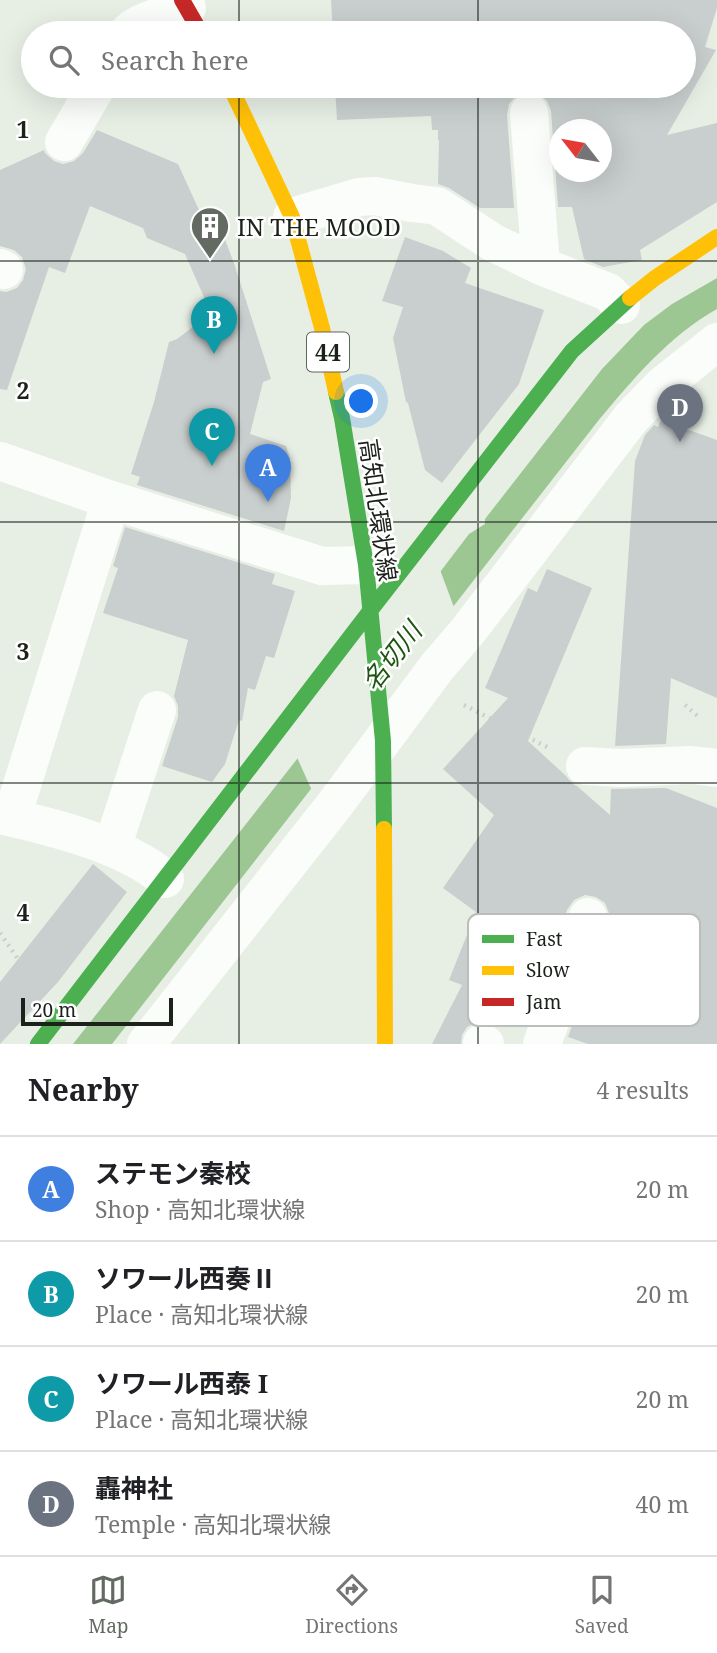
<!DOCTYPE html>
<html lang="en">
<head>
<meta charset="utf-8">
<style>
	:root { --surface:#fff; --page:#f2f2f2; --text:#202124; --muted:#757577; --line:#e0e0e0; --accent:#636a62 }
	body { margin:0; font-family:"Noto Serif","Noto Sans JP",serif; background:var(--page); color:var(--text) }
	.compass { position:absolute; left:549px; top:119px; width:63px; height:63px; border-radius:50%; background:var(--surface); box-shadow:0 7px 28px #0002; rotate:301deg }
	.scale { position:absolute; left:21px; bottom:18px; width:152px; box-sizing:border-box; padding-left:7px; border:4px solid #1c221b; border-top:0; font-size:19px; line-height:24px; white-space:nowrap; color:#1c221b; -webkit-text-stroke:5px #fff; paint-order:stroke }
	.you { position:absolute; left:362px; top:402px; width:24px; height:24px; margin:-18px; border:5px solid #fff; border-radius:50%; background:#1a73e8; box-shadow:0 0 0 10px #1a73e833 }
	.badge { display:grid; place-items:center; width:46px; height:46px; border-radius:50%; background:var(--accent); color:#fff; font-size:23px; font-weight:700 }
	.pin { position:absolute; translate:-50% -58px; filter:drop-shadow(0 2px 4px #0008) }
	.pin::after { content:''; position:absolute; top:37px; width:24px; height:21px; background:inherit; clip-path:polygon(0 0,100% 0,50% 100%) }
	.list { margin:0; padding:0; list-style:none }
	h2 { display:flex; justify-content:space-between; align-items:center; height:91px; margin:0; padding:0 28px; font-size:30px }
	h2 small { font-size:23px; font-weight:400; color:var(--muted) }
	.list li { display:grid; grid-template-columns:46px 1fr auto; gap:21px; align-items:center; box-sizing:border-box; height:105px; padding:0 28px; border-top:2px solid var(--line) }
	.list b { display:block; font-size:26px; white-space:nowrap }
	.list p { margin:0; font-size:23px; white-space:nowrap; color:var(--muted) }
	.list em { font-size:23px; font-style:normal; color:var(--muted) }
	.icon { flex:none; width:38px; height:38px; fill:none; stroke:currentColor; stroke-width:2; stroke-linecap:round; stroke-linejoin:round }
	.map { position:relative; flex:none; width:717px; height:1044px; overflow:hidden }
	.search { position:absolute; background:var(--surface); box-shadow:0 7px 28px #0002; left:21px; right:21px; top:21px; height:77px; display:flex; align-items:center; gap:18px; box-sizing:border-box; padding:0 24px; border-radius:38px; color:var(--muted); font-size:26px }
	.sheet { height:511px; background:var(--surface) }
	nav { display:flex; justify-content:space-around; align-items:center; box-sizing:border-box; height:98px; border-top:2px solid var(--line); background:var(--surface); font-size:19px; color:var(--muted) }
	nav a { display:grid; justify-items:center; gap:4px }
	nav .on { color:var(--accent) }
	.map>svg:first-child { display:block }
	.water { fill:#9cc793 }
	.pier { fill:#e7efe5 }
	.building { fill:#c9cfce; fill-rule:evenodd }
	.lines { fill:none; stroke-linecap:round; stroke-linejoin:round }
	.path { stroke:#cbceca; stroke-width:4.5; stroke-dasharray:2 5; stroke-linecap:butt }
	.street { stroke:#fbfdfb; stroke-width:38 }
	.fast { stroke:#4caf50; stroke-width:16 }
	.slow { stroke:#ffc107; stroke-width:16 }
	.jam { stroke:#c62828; stroke-width:16 }
	.grid { fill:none; stroke:#1c221b; stroke-width:2; stroke-opacity:0.55 }
	.labels { text-anchor:middle; dominant-baseline:central; stroke-width:5; stroke-linejoin:round; paint-order:stroke }
	.shield { fill:#fff; stroke:#60645f; stroke-width:2 }
	.shield-label { font-size:23px; font-weight:bold; fill:#1c221b }
	.poi-label { font-size:24px; fill:#1c221b; stroke:#fff; text-anchor:start }
	.street-label { font-size:24px; fill:#1c221b; stroke:#fff }
	.water-label { font-size:26px; font-style:italic; fill:#1d550f; stroke:#fff }
	.key { fill:#fff; stroke:#bbbdbb; stroke-width:2 }
	.key-label { font-size:19px; fill:#1c221b }
	.grid-label { font-size:23px; text-anchor:middle; font-weight:bold; fill:#1c221b; stroke:#fff; stroke-width:5; stroke-linejoin:round; paint-order:stroke }
</style>
</head>
<body>
<div class="map">
<svg width="717" height="1044" viewBox="0 0 717 1044">
	<rect width="100%" height="100%" fill="#e7efe5"/>
	<path class="water" d="M717,278V309C669,336 634,378 598,421L112,1044H73L312,740L469,534L485,524V519L602,369L644,325L672,304Z"/>
	<path class="pier" d="M439,567L455,610L313,793L296,755Z"/>
	<path class="building" d="M331,0H717V8L705,47L716,50L667,135L717,123V202L640,250L642,260L603,267L584,259L572,207H558L551,111L547,101L539,94L528,91L517,95L509,104L507,115L514,208H480L449,188L438,184L439,140H438V130H432L431,116L337,120L335,86H684V33H333ZM559,130H601V172H559Z
		M97,130L178,164L210,234L220,226L235,266L271,379L263,382L250,434L286,446L290,458L291,498L284,531L137,485L140,477L131,474L154,402L169,342L177,339L211,313L185,254L147,238L143,228L90,206L65,273L49,267L7,390L0,389V291L6,292L17,288L23,280L26,269L22,257L14,250L0,246V170L44,150L45,153L54,161L63,164L74,161L83,153Z
		M405,237L443,251L471,268L465,283L544,310L519,384L442,483L425,470L408,403L406,402L393,338L403,307L382,301Z
		M661,420L717,440V698L671,678L666,744L615,746L635,461L645,435L654,425L658,427Z
		M125,527L275,574L272,584L295,591L274,658L266,656L255,690L248,688L242,721L239,720L225,764L212,782L162,766L178,717V706L174,696L188,640L103,613L118,568L113,566Z
		M547,569L592,588L528,741L565,775L573,784L577,786L610,815L611,789L666,788L717,808V1044H588L568,1037L609,924V913L605,903L596,897L585,895L574,900L567,910L531,1011L498,999L485,1022H477L467,1027L462,1035L461,1044H432L462,985L449,980L476,912L443,888L494,815L443,769L508,698L485,688L527,590L528,588L537,592Z
		M93,864L127,892L58,982L0,1044V982Z"/>
	<g class="lines">
		<path class="path" d="M464,705L547,747
			M685,705L700,718
			M696,894L717,896
			M0,933L31,978"/>
		<path class="street" d="M128,33C137,21 172,13 187,8
			M529,113L541,266
			M64,142L97,86
			M292,217L359,197L375,196L412,203L437,206L492,242L541,266L608,292L621,305
			M0,268L4,270
			M0,461L111,500L322,566L366,565
			M585,766L621,768L691,765L717,768
			M0,815C49,826 127,845 165,879
			M12,817L111,500
			M112,848L157,710
			M482,1043L485,1044
			M146,1044L336,803L437,667L467,632L631,418L663,385L717,342
			M542,1044L588,917"/>
		<path class="fast" d="M336,392L342,418L366,565L383,741L384,829
			M38,1044L370,611L572,351L630,298"/>
		<path class="slow" d="M230,86L292,217L322,328L336,392
			M630,298L655,278L717,237
			M384,829L385,1044"/>
		<path class="jam" d="M182,0L201,33"/>
	</g>
	<path class="grid" d="M239,0V33M478,0V33M239,86V1044M478,86V1044M0,261H717M0,522H717M0,783H717"/>
	<defs>
		<g id="building-pin" transform="scale(2.0125)"><path d="M0 17L-7.5 6A9.5 9.5 0 1 1 7.5 6Z" fill="#636a62" stroke="#fff"/><path d="M-4-6H4V6H1V3H-1V6H-4ZM-2.5-4.3h1.7v1.8h-1.7ZM.8-4.3h1.7v1.8H.8ZM-2.5-1h1.7V.8h-1.7ZM.8-1h1.7V.8H.8Z" fill="#fff"/></g>
	</defs>
	<g fill-rule="evenodd">
		<use href="#building-pin" x="210" y="226"/>
	</g>
	<g class="labels">
		<rect class="shield" x="307" y="332.5" width="42" height="39" rx="5"/>
		<g class="shield-label">
			<text x="328" y="352">44</text>
		</g>
		<g class="poi-label">
			<text x="237" y="226">IN THE MOOD</text>
		</g>
		<g class="street-label">
			<text transform="translate(379 510) rotate(82)">高知北環状線</text>
		</g>
		<g class="water-label">
			<text transform="translate(391 656) rotate(-52)">名切川</text>
		</g>
	</g>
	<rect x="468" y="914" width="232" height="112" rx="10" class="key"/>
	<rect x="482" y="935" width="32" height="8" fill="#4caf50"/>
	<rect x="482" y="966" width="32" height="9" fill="#ffc107"/>
	<rect x="482" y="998" width="32" height="8" fill="#c62828"/>
	<g class="key-label">
		<text x="526" y="946">Fast</text>
		<text x="526" y="977">Slow</text>
		<text x="526" y="1009">Jam</text>
	</g>
	<g class="grid-label">
		<text x="23" y="138">1</text>
		<text x="23" y="399">2</text>
		<text x="23" y="660">3</text>
		<text x="23" y="921">4</text>
	</g>
</svg>
<svg class="compass" viewBox="-18 -18 36 36"><path d="M0-13l5 13h-10z" fill="#e53935"/><path d="M0 13l5-13h-10z" fill="#757577"/></svg>
<div class="scale">20 m</div>
<div class="you"></div>
<div class="pin badge" style="left:268px;top:502px;background:#3f7fe0">A</div>
<div class="pin badge" style="left:214px;top:354px;background:#0f9aa8">B</div>
<div class="pin badge" style="left:212px;top:466px;background:#0f9aa8">C</div>
<div class="pin badge" style="left:680px;top:442px;background:#6b7280">D</div>
<div class="search"><svg class="icon" aria-label="search" viewBox="0 0 24 24"><circle cx="10" cy="10" r="6"/><path d="M15 15l6 6"/></svg>Search here</div>
</div>
<section class="sheet">
<h2>Nearby<small>4 results</small></h2>
<ul class="list">
<li><span class="badge" style="background:#3f7fe0">A</span><div><b>ステモン秦校</b><p>Shop · 高知北環状線</p></div><em>20 m</em></li>
<li><span class="badge" style="background:#0f9aa8">B</span><div><b>ソワール西奏Ⅱ</b><p>Place · 高知北環状線</p></div><em>20 m</em></li>
<li><span class="badge" style="background:#0f9aa8">C</span><div><b>ソワール西泰 I</b><p>Place · 高知北環状線</p></div><em>20 m</em></li>
<li><span class="badge" style="background:#6b7280">D</span><div><b>轟神社</b><p>Temple · 高知北環状線</p></div><em>40 m</em></li>
</ul>
</section>
<nav>
<a class="on"><svg class="icon" aria-label="map" viewBox="0 0 24 24"><path d="M3 6l6-2 6 2 6-2v14l-6 2-6-2-6 2zM9 4v14M15 6v14"/></svg>Map</a>
<a><svg class="icon" aria-label="directions" viewBox="0 0 24 24"><path d="M12 3l9 9-9 9-9-9zM9 14v-3h6M13 9l2 2-2 2"/></svg>Directions</a>
<a><svg class="icon" aria-label="saved" viewBox="0 0 24 24"><path d="M7 4h10v16l-5-4-5 4z"/></svg>Saved</a>
</nav>
</body>
</html>
